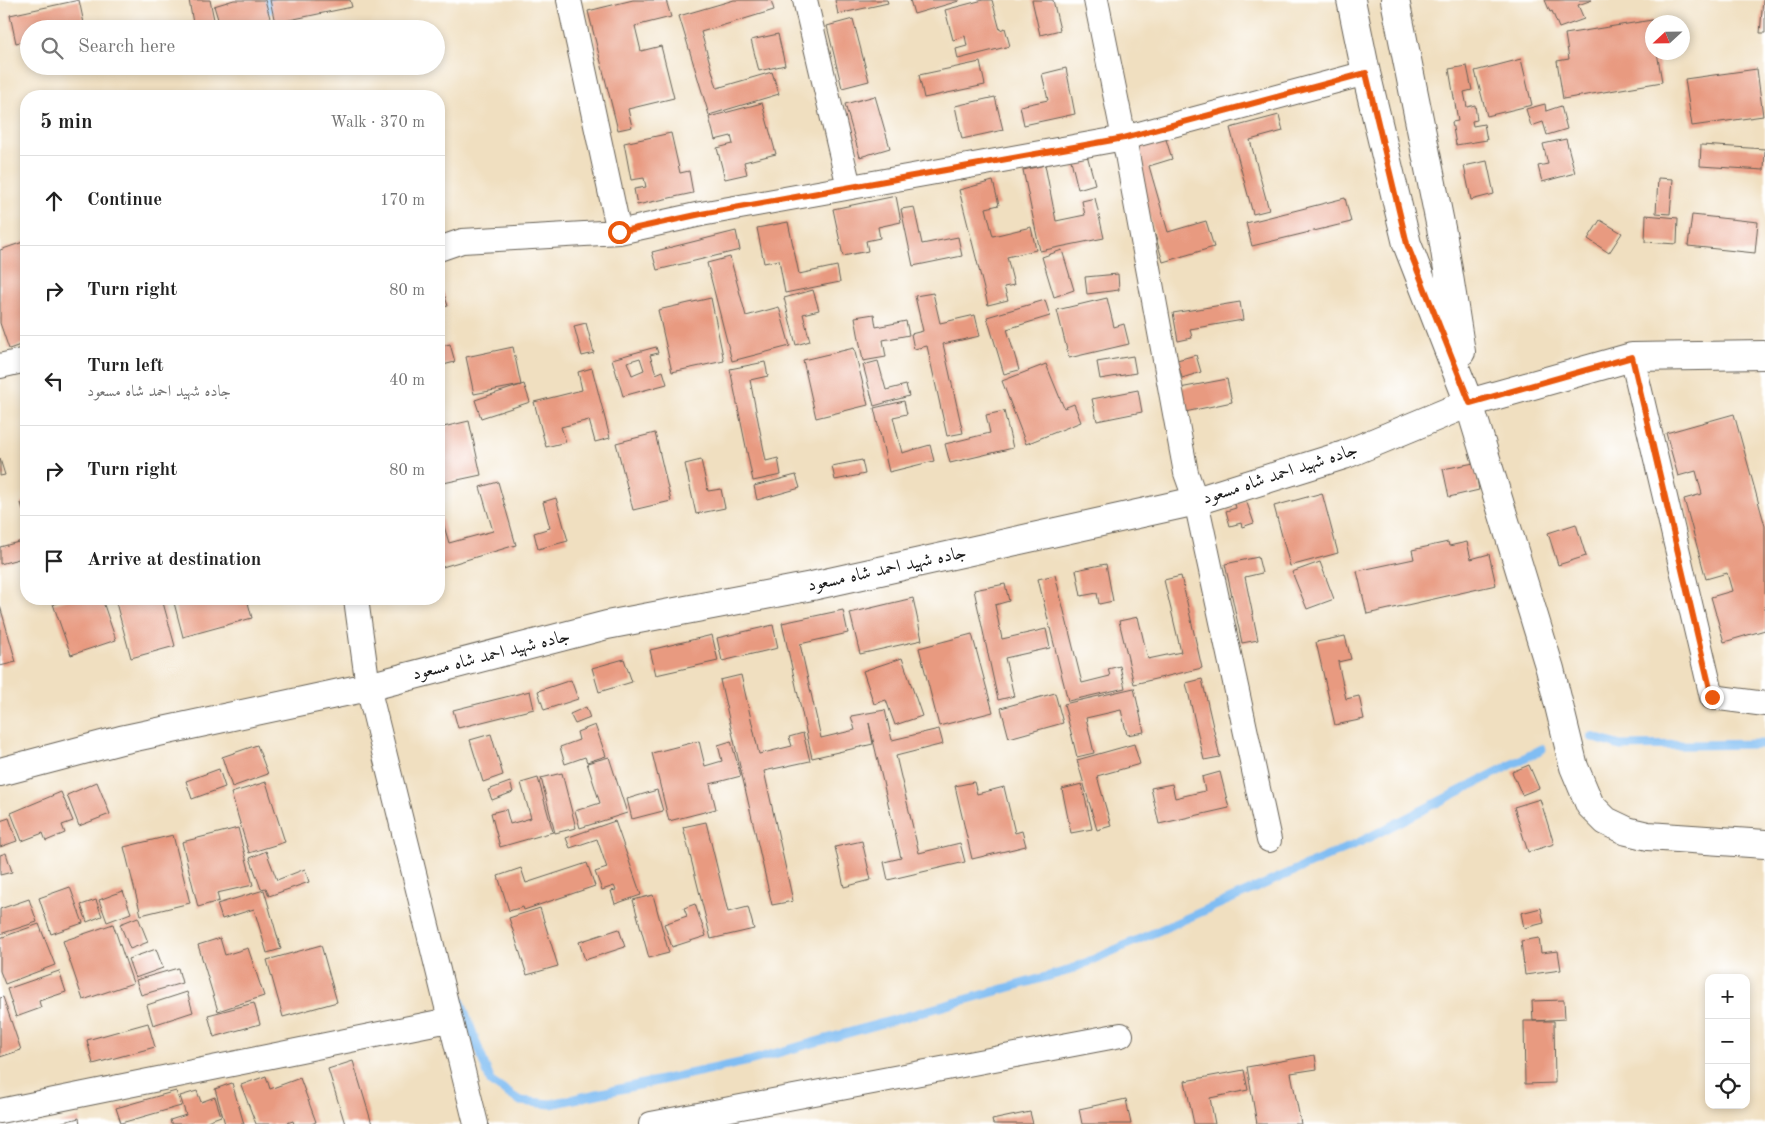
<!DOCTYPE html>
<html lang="en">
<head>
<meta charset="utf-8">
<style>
	:root { --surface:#fff; --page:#f6f6f6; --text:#222; --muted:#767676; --line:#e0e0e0 }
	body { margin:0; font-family:"Old Standard TT",Amiri,serif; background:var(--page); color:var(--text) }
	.controls { position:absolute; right:15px; bottom:15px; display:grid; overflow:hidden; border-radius:10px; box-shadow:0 2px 8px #0003 }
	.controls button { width:45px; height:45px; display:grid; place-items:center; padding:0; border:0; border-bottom:1px solid var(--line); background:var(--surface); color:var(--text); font:25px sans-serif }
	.compass { position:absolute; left:1645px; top:15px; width:45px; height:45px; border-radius:50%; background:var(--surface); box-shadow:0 2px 8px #0003; rotate:248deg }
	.stop { position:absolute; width:15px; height:15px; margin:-11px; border:4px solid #ea580c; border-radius:50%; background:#fff }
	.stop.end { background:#ea580c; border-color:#fff; box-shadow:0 1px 5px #0008 }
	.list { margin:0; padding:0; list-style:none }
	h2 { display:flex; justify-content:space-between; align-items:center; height:65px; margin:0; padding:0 20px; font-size:21px }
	h2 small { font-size:16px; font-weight:400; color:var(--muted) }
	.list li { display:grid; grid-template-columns:32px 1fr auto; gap:15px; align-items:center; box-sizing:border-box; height:90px; padding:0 20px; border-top:1px solid var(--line) }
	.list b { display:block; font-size:19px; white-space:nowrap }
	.list p { margin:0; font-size:16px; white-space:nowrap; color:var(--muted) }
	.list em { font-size:16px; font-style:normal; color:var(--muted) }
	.icon { flex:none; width:28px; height:28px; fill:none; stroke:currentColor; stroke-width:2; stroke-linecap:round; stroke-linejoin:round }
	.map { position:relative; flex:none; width:1765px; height:1124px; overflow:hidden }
	.search { position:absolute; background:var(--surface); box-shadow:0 2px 8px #0003; left:20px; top:20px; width:425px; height:55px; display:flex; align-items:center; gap:12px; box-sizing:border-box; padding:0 18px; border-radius:28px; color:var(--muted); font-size:19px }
	.panel { position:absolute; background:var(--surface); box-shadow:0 2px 8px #0003; left:20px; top:90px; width:425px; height:515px; border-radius:20px }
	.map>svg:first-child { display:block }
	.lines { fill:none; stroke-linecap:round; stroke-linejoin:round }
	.stream { stroke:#80bdf3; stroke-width:9 }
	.building { fill:#e89a80; fill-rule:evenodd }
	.minor-casing { stroke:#666055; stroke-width:26 }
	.tertiary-casing { stroke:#666055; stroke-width:30 }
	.secondary-casing { stroke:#666055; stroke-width:30 }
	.minor { stroke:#fff; stroke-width:24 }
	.tertiary { stroke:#fff; stroke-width:28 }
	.secondary { stroke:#fff; stroke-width:28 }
	.route { stroke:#ea580c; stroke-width:6 }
	.labels { text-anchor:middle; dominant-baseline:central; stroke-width:4; stroke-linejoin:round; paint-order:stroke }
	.street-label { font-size:18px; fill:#1c1c1c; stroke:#fff }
</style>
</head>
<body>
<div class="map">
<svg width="1765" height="1124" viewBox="0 0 1765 1124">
	<rect width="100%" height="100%" fill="#fff"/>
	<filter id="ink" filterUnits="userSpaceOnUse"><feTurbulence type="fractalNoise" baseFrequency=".02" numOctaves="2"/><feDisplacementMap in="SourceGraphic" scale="10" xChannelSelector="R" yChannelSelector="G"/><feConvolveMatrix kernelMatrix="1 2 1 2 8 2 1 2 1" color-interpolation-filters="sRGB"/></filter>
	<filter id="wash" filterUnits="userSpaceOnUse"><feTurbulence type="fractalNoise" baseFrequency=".0096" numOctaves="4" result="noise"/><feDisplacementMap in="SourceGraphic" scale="20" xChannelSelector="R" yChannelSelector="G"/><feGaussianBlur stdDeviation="1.12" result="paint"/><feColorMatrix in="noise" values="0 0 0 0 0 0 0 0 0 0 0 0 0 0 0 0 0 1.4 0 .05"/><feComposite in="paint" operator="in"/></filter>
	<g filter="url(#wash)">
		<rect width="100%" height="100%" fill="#f0dfc0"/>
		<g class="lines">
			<path class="stream" d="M269,0L270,9
				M1592,737L1620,746L1765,744
				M459,997L491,1082L520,1101L551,1104L749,1061L1067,971L1360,842L1542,749"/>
		</g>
		<g id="blocks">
			<path class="building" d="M79,0L85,28L29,29V40L16,43L10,15Z
				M189,0H210L216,29H194Z
				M234,0H265L270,18L236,29H221L214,6Z
				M270,0H350L352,7L275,23Z
				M633,0H666L671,17L635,26L641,51L661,46L674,98L628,109L632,127L618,130L588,11Z
				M734,0H771L774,10L701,32L717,88L772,72L779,94L709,115L679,16Z
				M835,0H887L888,3L838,14Z
				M910,0H959V1L914,14Z
				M983,0H992L1000,30L1005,28L1010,46L958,59L956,49L967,46L965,36L953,40L945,10Z
				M1032,0H1053L1060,30L1040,35Z
				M1545,0H1592L1578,5L1584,19L1559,28L1552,11L1550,12Z
				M1763,0H1765V33H1760Z
				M853,19L869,81L842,88L827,26Z
				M1652,20V52H1657L1662,82L1563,99L1557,61L1569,59L1565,34Z
				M778,34L785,65L759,71L751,40Z
				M1521,59L1532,105L1487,116L1475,71Z
				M980,62L985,85L924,98L919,75Z
				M1467,66L1472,90L1464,92L1467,107L1475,105L1477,120L1472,121L1473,126L1484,124L1487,140L1456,145L1452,122L1458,121L1449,69Z
				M1066,68L1075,114L1024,125L1020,106L1048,100L1042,74Z
				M1757,69L1763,116L1692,126L1685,79Z
				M875,96L890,148L860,157L845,104Z
				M995,97L1003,130L962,139L955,106Z
				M762,103L776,154L744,162L747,174L725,179L717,148L733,144L731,136L715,140L709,117Z
				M1545,104L1546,111L1561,106L1567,129L1547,135L1543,122L1531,126L1526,109Z
				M1279,115L1283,131L1250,140L1269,210L1253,214L1230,128Z
				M671,133L680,173L689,171L693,193L637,205L634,189L646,187L644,178L631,180L624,143Z
				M1165,136L1172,159L1149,166L1168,232L1206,221L1214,247L1163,262L1129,146Z
				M1566,139L1575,173L1542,182L1538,166L1548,164L1543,144Z
				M1701,145L1765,149L1764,170L1700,166Z
				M1086,151L1095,184L1078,189L1070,156Z
				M1487,161L1494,194L1471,200L1464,166Z
				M1045,165L1056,221L1085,215L1082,201L1095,198L1104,238L1040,251L1023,170Z
				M1658,178L1673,179L1670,214L1656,213Z
				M993,181L999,205L986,208L993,236L1031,227L1036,250L1007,257L1014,285L1004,287L1008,300L988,305L959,190Z
				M896,196L901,222L878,227L880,238L866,241L868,251L843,256L833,209Z
				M1345,198L1351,222L1252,246L1246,223Z
				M914,207L922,244L958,237L962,256L913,266L901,209Z
				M1646,215L1678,218L1677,244L1645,242Z
				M1692,215L1758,222L1755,253L1688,246Z
				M1600,220L1622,233L1609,253L1588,239Z
				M788,222L799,274L837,266L840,282L785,293L779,260L764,263L757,228Z
				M736,231L740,250L657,270L652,252Z
				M26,241V343L9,349L0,323V250Z
				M1062,250L1074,290L1054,297L1042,257Z
				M730,257L746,316L779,307L790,346L732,361L707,263Z
				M1118,274L1119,290L1087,294L1085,277Z
				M813,290L819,310L803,314L810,341L796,345L784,298Z
				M443,291L448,306L439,308V292Z
				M933,293L940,323L975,315L980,336L943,344L963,433L947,436L927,346L914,349L911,334L923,331L915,296Z
				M711,298L724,361L672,372L658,310Z
				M1107,298L1114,327L1124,324L1129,344L1069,358L1057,310Z
				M1045,300L1050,316L1007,329L1019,370L1004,374L987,317Z
				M1240,302L1243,320L1190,329L1192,338L1178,341L1173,313Z
				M874,314L876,327L906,321L909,335L883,340L886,357L863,361L855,317Z
				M586,323L594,353L582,356L574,326Z
				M450,344L455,362L439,366V347Z
				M513,347L521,385L474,394L466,357Z
				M656,347L658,353L650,355L656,374L663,371L667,384L623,396L612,359ZM640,358L644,370L632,375L627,362Z
				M854,348L868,405L816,418L803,360Z
				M1196,355L1201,372L1182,378L1177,360Z
				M1133,356L1136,373L1100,379L1097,362Z
				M878,361L886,390L906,385L909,396L874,406L863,365Z
				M765,362L768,376L750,380L766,461L778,458L781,475L753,481L730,369Z
				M1046,364L1064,408L1074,404L1081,422L1026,444L1002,381Z
				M592,368L610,438L595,442L589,420L561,427L566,442L546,447L534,402L582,390L578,372Z
				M1227,379L1232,402L1185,412L1180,388Z
				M524,384L530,402L481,418L475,400Z
				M1138,390L1142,412L1097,421L1092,399Z
				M904,401L907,414L893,417L902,453L930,445L934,461L889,472L874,408Z
				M1004,411L1013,448L950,463L945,444L990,433L986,415Z
				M1734,414L1765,526V630L1724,642L1711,597L1732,591L1727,573L1706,579L1684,499L1702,494L1696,471L1678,476L1666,433Z
				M469,421L481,475L439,484V428Z
				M655,433L671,501L633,510L616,443Z
				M0,459L5,475L0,476Z
				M701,460L708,491L721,489L725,508L696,514L685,464Z
				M862,460L865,474L835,480L832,466Z
				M1474,463L1479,490L1449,497L1443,469Z
				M796,475L800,488L757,500L754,486Z
				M498,482L516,545L439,568V509L449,543L493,531L480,487Z
				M1322,493L1338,553L1290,566L1274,506Z
				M556,498L568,541L538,549L534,533L550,528L543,502Z
				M1246,500L1254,523L1242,527L1241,523L1230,526L1226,511L1236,508L1235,504Z
				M26,501V520L21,503Z
				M1576,524L1586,556L1558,565L1548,533Z
				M26,540V557L0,564V547Z
				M1448,542L1449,546L1467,542L1471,559L1489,554L1496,585L1367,614L1357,571L1414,559L1412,550Z
				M1258,557L1262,573L1245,577L1258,640L1242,643L1225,564Z
				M1320,562L1334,599L1307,609L1292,572Z
				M1106,564L1113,601L1099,604L1097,593L1081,596L1076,570Z
				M1055,575L1082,683L1110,676L1108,669L1120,666L1125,688L1068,701L1038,579Z
				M1181,576L1202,668L1134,684L1119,621L1138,617L1148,659L1181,652L1164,580Z
				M1005,584L1009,601L995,605L1002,639L1046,629L1050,648L1005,658L1014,696L998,700L974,590Z
				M913,598L922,640L860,654L850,613Z
				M69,599H102L116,640L71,655L53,604Z
				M115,599H162L175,646L131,658Z
				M173,599H247L252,618L183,637Z
				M0,606L16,662L0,666Z
				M843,610L848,633L800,644L821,738L855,730L851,716L885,710L892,740L939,729L943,744L896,756L919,853L960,843L965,862L888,880L884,862L901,858L869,723L873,744L812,758L782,623Z
				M773,625L778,648L722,661L717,638Z
				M972,634L993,712L939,726L919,648Z
				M712,635L718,661L656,675L650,650Z
				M1345,636L1351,659L1338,662L1346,699L1359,696L1364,719L1335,725L1316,642Z
				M902,658L922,716L895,725L886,700L874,704L863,671Z
				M624,659L632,682L599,692L592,668Z
				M741,675L759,754L792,746L789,737L803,733L810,761L764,771L793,901L772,905L720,680Z
				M1202,679L1220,757L1204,760L1186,683Z
				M571,680L578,699L544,710L538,691Z
				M1134,688L1144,732L1127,735L1121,710L1086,718L1094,753L1077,757L1064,704Z
				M530,691L534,709L458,728L453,710Z
				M1055,693L1063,723L1009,738L1001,708Z
				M586,707L590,718L575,724L570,714Z
				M595,725L606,756L587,762L585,757L565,764L560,747L579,740L577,732Z
				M491,734L503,775L483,782L470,740Z
				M699,741L705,766L722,761L718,745L731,741L741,776L710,784L716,809L669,821L652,753Z
				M1134,744L1140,764L1097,776L1111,826L1097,830L1077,760Z
				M257,745L268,774L232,787L222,757Z
				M609,757L627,813L580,828L575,811L600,803L587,763Z
				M1529,765L1539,788L1522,795L1512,772Z
				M219,769L225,787L192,799L186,781Z
				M1220,772L1229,808L1159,824L1151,788L1172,784L1175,798L1205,791L1202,777Z
				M562,773L576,828L555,833L541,778Z
				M538,778L553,832L500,847L491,813L506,809L510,824L531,818L521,783Z
				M97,782L110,814L79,826L67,795Z
				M266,782L285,842L249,853L231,793Z
				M510,782L513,792L492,800L488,790Z
				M974,782L977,794L1004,787L1015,833L1022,831L1026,846L972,859L955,786Z
				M1082,784L1092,829L1071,833L1062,789Z
				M657,790L663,811L632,819L627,799Z
				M61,792L73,821L62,825L65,833L46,841L43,833L22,841L11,813Z
				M1540,799L1554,844L1528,852L1514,807Z
				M9,818L17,841L0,847V821Z
				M615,821L641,895L615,904L611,891L616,890L614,886L602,890L595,872L607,868L597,839L570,848L566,838Z
				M706,822L728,912L748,907L754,929L711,939L683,827Z
				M238,828L253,885L217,893L219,901L198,907L182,842Z
				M173,835L190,903L141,915L124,847Z
				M862,841L871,880L844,887L835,847Z
				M266,851L277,880L305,869L309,882L269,896L266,888L261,889L250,858Z
				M6,853L12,872L0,875V855Z
				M587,863L595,886L524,910L523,907L509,911L498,876L521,868L526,883Z
				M70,887L83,923L51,934L39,898Z
				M264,890L281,949L267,953L254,909L222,919L217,904Z
				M123,891L131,913L107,922L99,900Z
				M653,895L669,953L649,958L633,900Z
				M29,899L37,922L0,934V909Z
				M96,900L102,916L87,922L81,905Z
				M695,904L706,936L672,947L664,924L687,916L684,908Z
				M540,908L558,966L527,975L509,918Z
				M1541,908L1544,923L1524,928L1521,913Z
				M138,917L148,942L130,949L120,924Z
				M39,924L55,965L5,984L0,971V938Z
				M113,924L133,983L83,1000L63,941Z
				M619,929L625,947L585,960L579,942Z
				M220,938L225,955L248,948L264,996L218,1011L198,945Z
				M1539,938L1541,953L1558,951L1561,970L1525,975L1521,941Z
				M321,945L337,1002L283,1017L267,960Z
				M156,949L163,968L135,978L128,959Z
				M178,968L182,983L141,995L136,980Z
				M59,971L66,992L39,1001L41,1008L16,1017L7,989Z
				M187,992L193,1012L153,1025L147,1005Z
				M3,997L21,1050L0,1057V998Z
				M1564,1000L1565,1019L1533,1021L1532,1001Z
				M254,1003L260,1024L214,1037L208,1015Z
				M1524,1021H1554L1555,1083L1525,1084Z
				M148,1023L155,1047L93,1064L87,1040Z
				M1315,1055L1317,1069L1291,1073L1301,1124H1257L1247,1067Z
				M353,1061L372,1124H345L328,1069Z
				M1244,1070L1248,1090L1210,1098L1215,1124H1194L1185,1081Z
				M266,1076L270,1089L300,1078L316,1122L311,1124H294L293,1121L284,1124H256L241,1085Z
				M232,1083L244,1124H225L215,1089Z
				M176,1091L181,1106L121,1123L116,1108Z
				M197,1091L201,1102L215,1097L221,1116L207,1121L208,1124H171L170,1120L186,1115L180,1096Z
				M1126,1099L1131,1124H1082L1079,1109Z
				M1030,1112L1033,1124H993L992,1120Z
				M79,1118L80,1124H59V1123Z"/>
		</g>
	</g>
	<g filter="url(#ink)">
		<use href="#blocks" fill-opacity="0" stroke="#666055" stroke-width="1"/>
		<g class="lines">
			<g class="minor-casing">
				<path id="minor" d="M569,0L619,232
					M805,0L849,187
					M1096,0L1124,138L1186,473L1196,501L1269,840
					M439,249L462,241L619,232L701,214L1124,138L1366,73
					M1632,357L1712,697L1765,704
					M0,366L26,360
					M356,599L368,687L476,1124
					M0,1111L449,1020
					M651,1124L1121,1035"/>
			</g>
			<g class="tertiary-casing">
				<path id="tertiary" d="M1469,403L1550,669L1574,767L1590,805L1606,821L1627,831L1648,836L1765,844"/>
			</g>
			<g class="secondary-casing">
				<path id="secondary" d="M1351,0L1366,73L1407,244L1469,403
					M1395,0L1443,238L1461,352
					M0,772L121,740L368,687L607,625L812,586L1196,501L1344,455L1469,403L1632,357L1765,355"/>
			</g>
			<use href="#minor" class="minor"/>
			<use href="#tertiary" class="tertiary"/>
			<use href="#secondary" class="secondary"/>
		</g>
	</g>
	<g class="lines" filter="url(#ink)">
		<path class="route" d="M619,232L701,214L1124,138L1366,73L1407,244L1470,403L1632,357L1712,697"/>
	</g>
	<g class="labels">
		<g class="street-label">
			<text transform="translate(1280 474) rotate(-18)">جاده شهيد احمد شاه مسعود</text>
			<text transform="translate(887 569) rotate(-12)">جاده شهيد احمد شاه مسعود</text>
			<text transform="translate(491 655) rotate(-14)">جاده شهيد احمد شاه مسعود</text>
		</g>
	</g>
</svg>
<div class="controls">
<button>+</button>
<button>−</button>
<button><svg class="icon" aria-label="locate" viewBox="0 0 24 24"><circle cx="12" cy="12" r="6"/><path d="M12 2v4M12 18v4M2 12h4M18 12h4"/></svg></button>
</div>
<svg class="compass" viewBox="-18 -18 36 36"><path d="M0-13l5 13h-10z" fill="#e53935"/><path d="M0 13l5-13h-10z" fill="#767676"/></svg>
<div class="stop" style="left:619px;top:232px"></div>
<div class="stop end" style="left:1712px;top:697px"></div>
<div class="search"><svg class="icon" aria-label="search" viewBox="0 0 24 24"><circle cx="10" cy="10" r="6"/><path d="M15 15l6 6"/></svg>Search here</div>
<section class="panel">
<h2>5 min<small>Walk · 370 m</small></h2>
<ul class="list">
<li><svg class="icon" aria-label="ahead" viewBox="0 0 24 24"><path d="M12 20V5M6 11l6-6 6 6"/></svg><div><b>Continue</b></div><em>170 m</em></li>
<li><svg class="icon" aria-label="right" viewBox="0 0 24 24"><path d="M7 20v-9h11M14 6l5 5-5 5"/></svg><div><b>Turn right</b></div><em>80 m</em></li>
<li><svg class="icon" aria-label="left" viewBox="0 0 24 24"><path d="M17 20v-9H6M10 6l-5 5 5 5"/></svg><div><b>Turn left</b><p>جاده شهيد احمد شاه مسعود</p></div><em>40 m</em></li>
<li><svg class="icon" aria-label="right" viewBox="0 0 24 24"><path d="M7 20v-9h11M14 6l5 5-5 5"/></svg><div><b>Turn right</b></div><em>80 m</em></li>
<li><svg class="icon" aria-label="arrive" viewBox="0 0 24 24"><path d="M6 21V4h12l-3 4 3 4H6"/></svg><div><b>Arrive at destination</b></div></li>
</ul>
</section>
</div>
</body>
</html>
